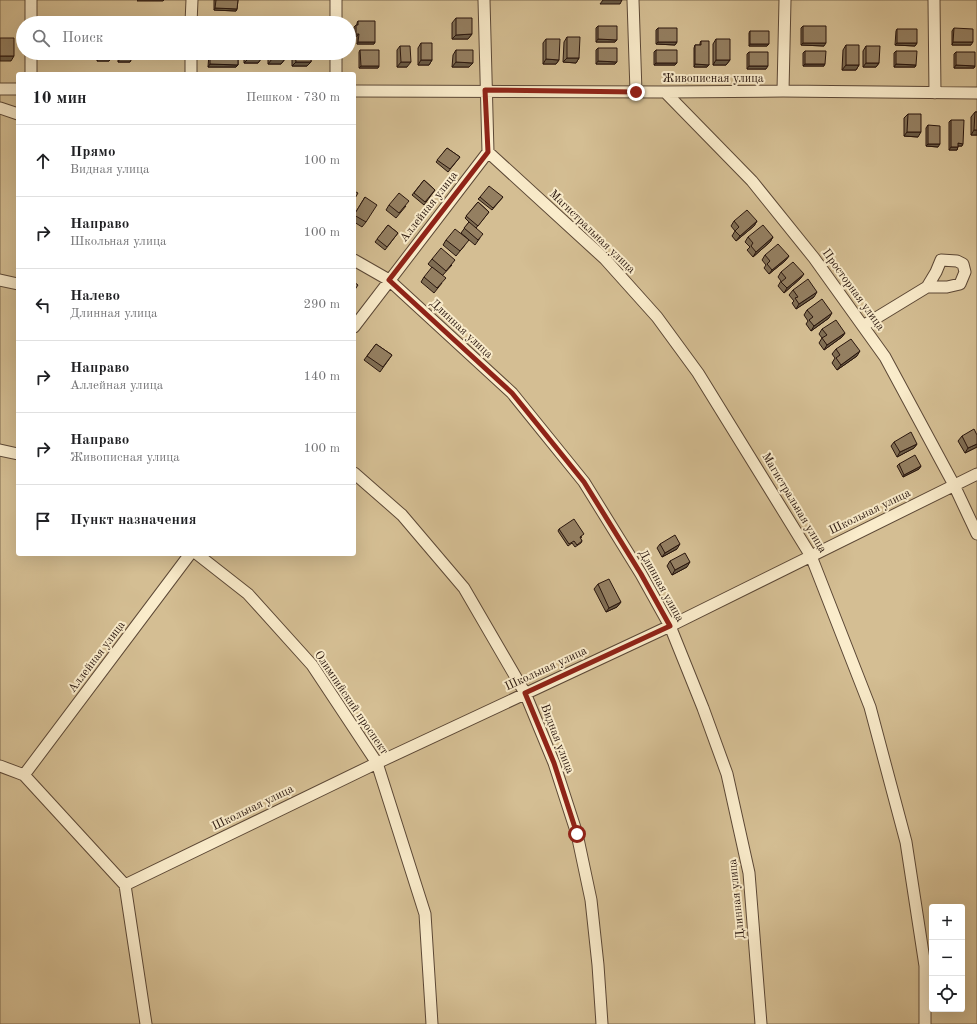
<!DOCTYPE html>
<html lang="ru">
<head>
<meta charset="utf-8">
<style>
	:root { --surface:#fff; --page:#f6f6f6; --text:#202124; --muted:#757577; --line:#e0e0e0 }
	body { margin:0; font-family:"Old Standard TT",serif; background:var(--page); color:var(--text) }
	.controls { position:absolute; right:12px; bottom:12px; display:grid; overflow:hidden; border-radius:4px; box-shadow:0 4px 16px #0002 }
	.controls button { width:36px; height:36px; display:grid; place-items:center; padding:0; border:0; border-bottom:1px solid var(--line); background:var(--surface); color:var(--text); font:20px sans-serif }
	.stop { position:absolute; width:12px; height:12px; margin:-9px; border:3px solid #8f2418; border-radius:50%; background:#fff }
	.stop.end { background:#8f2418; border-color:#fff; box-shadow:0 1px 4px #0008 }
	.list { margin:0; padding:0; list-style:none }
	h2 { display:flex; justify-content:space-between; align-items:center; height:52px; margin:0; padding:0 16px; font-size:17px }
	h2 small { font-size:13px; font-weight:400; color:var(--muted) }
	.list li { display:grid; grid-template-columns:26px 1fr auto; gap:12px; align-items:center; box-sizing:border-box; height:72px; padding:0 16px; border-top:1px solid var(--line) }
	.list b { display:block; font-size:15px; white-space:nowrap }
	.list p { margin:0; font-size:13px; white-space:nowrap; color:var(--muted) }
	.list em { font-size:13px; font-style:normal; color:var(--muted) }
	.icon { flex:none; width:22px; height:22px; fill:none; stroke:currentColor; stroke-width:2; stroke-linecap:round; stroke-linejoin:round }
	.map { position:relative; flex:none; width:977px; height:1024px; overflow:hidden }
	.search { position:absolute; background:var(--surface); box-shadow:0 4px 16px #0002; left:16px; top:16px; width:340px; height:44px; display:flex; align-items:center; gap:10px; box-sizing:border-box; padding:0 14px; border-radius:22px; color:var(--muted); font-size:15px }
	.panel { position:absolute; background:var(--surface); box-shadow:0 4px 16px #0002; left:16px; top:72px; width:340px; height:484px; border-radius:4px }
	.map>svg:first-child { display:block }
	.green { fill:#d4be93; stroke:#7e6a50; fill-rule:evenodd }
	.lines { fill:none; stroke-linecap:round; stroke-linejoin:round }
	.minor-casing { stroke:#5c4836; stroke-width:13 }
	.minor { stroke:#faeccb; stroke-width:11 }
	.wall { fill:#7f6d53; stroke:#28150d }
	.shaded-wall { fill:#685944; stroke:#28150d }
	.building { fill:#947f61; stroke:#28150d }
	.route { stroke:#8f2418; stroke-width:5 }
	.labels { text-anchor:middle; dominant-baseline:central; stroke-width:4; stroke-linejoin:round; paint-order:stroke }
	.street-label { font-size:12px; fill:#28150d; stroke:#faeccb }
</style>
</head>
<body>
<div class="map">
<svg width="977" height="1024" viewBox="0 0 977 1024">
	<rect width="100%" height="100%" fill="#f7e1af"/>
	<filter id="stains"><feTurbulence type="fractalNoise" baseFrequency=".005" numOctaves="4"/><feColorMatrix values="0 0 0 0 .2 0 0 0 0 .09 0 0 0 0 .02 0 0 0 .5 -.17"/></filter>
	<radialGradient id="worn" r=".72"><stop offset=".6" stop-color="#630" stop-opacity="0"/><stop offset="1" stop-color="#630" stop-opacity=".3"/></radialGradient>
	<path class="green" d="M0,0H977V1024H0ZM23,23H349V53H23ZM18,74H354V554H18ZM932,907H962V1009H932Z"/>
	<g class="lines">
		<g class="minor-casing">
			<path id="minor" d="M31,0V23
				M336,0V23
				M633,0L636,92
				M934,0L935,93
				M191,23L192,0
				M31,53V74
				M336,53V74
				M191,74V53
				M0,89H18
				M354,91L665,92L783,91L977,93
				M783,91L785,0
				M665,92L752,181L814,258L885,357L954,485L977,534
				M0,108L18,114
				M488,152L605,259L657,317L698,373L811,556L870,707L906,842L925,966V1024
				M354,260L389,280L512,393L584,482L641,574L670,626L703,708L727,774L749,873L761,1024
				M0,280L18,284
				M863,326L927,287L936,272L941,260L957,261L963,264L965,272L960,284L947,287H927
				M354,327L488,152L484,0
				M0,450L18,454
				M354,473L402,515L464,588L525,693L554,763L577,834L591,900L598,965L602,1024
				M197,554L248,594L312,665L377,763L425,914L432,1024
				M0,766L24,775L125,885L146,1024
				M24,775L190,554
				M125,885L377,763L670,626L977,474"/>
		</g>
		<use href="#minor" class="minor"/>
	</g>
	<path class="wall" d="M214,0H238L237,9L236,11L214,10Z
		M307,18L323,23H304Z
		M456,18L472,34L468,39H452V23Z
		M358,21L375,42L374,44H357V36H354V27L356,25H357V23Z
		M598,26L617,40L615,42H596V28Z
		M803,26L824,46L801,45V28Z
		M658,28L677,42L675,45L656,44V30Z
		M954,28L971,45H952V31Z
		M897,29L917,43L915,46L895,45L896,31Z
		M750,31L769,44L767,46H749V33Z
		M567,37L579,58L576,63L563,62L564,42Z
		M546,39L559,60L556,64H543V43Z
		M716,39L730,60L726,65H713V44Z
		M701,41L709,65L707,67H694V48L695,45H700V43Z
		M421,43L432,60L429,65H418V48Z
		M846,45L859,65L856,70H842L843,50Z
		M400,46L407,67H397V50Z
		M866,46L879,63L876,67H863V51Z
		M598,48L615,64H596V50Z
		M360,50L379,66L378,68H359V52Z
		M456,50L473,63L469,67H452L453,55Z
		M656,50L677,63L675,65H654V52Z
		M805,51L824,66H803V53Z
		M896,51L916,65L915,67H894V53Z
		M749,52L766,69H747V54Z
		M956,52L975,66L974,68H954V54Z
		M97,53H113L109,61H97Z
		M118,53H133L130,62H118Z
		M209,53H238V65L236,67H208Z
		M244,53H261V59L258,63H244Z
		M268,53H285V59L281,64H268Z
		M292,53H311V62L307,66H292Z
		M975,112H977V135H971V117Z
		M908,114L918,137L904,136V118Z
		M951,120L962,146H958L957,150H949V122Z
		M928,125L938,147L926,146V128Z
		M447,148L460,157L448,172L436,162Z
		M424,180L435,190L424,205L412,195Z
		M365,197L366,222L362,227L354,222V215Z
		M480,197H503L492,210L478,199Z
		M478,202L489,212L476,228L480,238L475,245L461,233L469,222L465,218Z
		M389,205L406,206L396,218L386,210Z
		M734,221H757L754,226L736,241L732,236L735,231L731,226Z
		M388,225L398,233L385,250L375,242Z
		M748,237H773L770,242L753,257L747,250L750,247L745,242Z
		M446,240L465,245L456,256L443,245Z
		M765,255L789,256L785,261L769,274L764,268L766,265L762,260Z
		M432,259L452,265L442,276L428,264Z
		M781,272L801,278L784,293L778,286L781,281L778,277Z
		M424,277L442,283L434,293L421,282Z
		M793,290L814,297L796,309L792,303L794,301L789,295Z
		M807,310L829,318L811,331L806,324L808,321L804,315Z
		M822,329L845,333L842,337L824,350L819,343L822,338L819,334Z
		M376,344L392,355L380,372L364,360Z
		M836,349L857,356L837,370L832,363L835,358L832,354Z
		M962,436L977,447L965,453L958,441Z
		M894,442L917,444L914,448L897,457L891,446Z
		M899,464L921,466L919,469L903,477L897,466Z
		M559,529L582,537L580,538L582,541L581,543L575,547L572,543L568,546L558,531Z
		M660,544L677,549L662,557L657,548Z
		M670,561L687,567L672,575L667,566Z
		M598,584L621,602L617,607L606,612L594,589Z"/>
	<path class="shaded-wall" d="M138,0H164L163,1H137Z
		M603,0H622L620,4H600Z
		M215,8L237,9L236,11L214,10Z
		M356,34H359L357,36H354Z
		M472,34L468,39H452L456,35Z
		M598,39L617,40L615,42H596Z
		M358,42H375L374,44H357Z
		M658,42H677L675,45L656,44Z
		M953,42H973L971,45H952Z
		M803,43H826L824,46L801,45Z
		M897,43H917L915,46L895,45Z
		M750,44H769L767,46H749Z
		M0,56H14L11,61H0Z
		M113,56L109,61H97L100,57Z
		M121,57H133L130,62H118Z
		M567,58H579L576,63L563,62Z
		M248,59H261L258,63H244Z
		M272,59H285L281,64H268Z
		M546,59L559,60L556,64H543Z
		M421,60H432L429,65H418Z
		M716,60H730L726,65H713Z
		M598,61L617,62L615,64H596Z
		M296,62H311L307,66H292Z
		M401,62H411L407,67H397Z
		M456,62L473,63L469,67H452Z
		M656,63H677L675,65H654Z
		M866,63H879L876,67H863Z
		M210,64L238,65L236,67H208Z
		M695,64L709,65L707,67H694Z
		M805,64H825L824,66H803Z
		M896,64L916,65L915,67H894Z
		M846,65H859L856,70H842Z
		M956,65L975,66L974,68H954Z
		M361,66H379L378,68H359Z
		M749,66H768L766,69H747Z
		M974,130H977V135H971Z
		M907,132H921L918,137L904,136Z
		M958,143L963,144L962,146H957Z
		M928,144H940L938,147L926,146Z
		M951,147H958L957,150H949Z
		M757,221L754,226L736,241L740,236Z
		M773,237L770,242L753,257L756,252Z
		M789,256L785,261L769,274L772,270Z
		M804,274L801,278L784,293L787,288Z
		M817,292L814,297L796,309L799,304Z
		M832,313L829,318L811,331L814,326Z
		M845,333L842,337L824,350L827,345Z
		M860,351L857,356L837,370L841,365Z
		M917,444L914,448L897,457L900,452Z
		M977,444V447L965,453L968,448Z
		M921,466L919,469L903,477L904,475Z
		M680,544L677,549L662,557L665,553Z
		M690,562L687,567L672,575L675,570Z
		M621,602L617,607L606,612L609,608Z"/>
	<path class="building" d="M216,0H238L237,9L215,8Z
		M323,17V23H307V18Z
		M456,18H472V34L456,35Z
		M358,21H375V42H358L359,34H356V25H358Z
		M598,26H617V40L598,39Z
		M803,26H826V43H803Z
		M658,28H677V42H658Z
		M954,28L973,29V42H953Z
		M897,29H917V43H897Z
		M750,31H769V44H750Z
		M567,37H580L579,58H567Z
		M0,38H14V56H0Z
		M546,39H560L559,60L546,59Z
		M716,39H730V60H716Z
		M701,41H709V65L695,64V45H701Z
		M421,43H432V60H421Z
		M846,45H859V65H846Z
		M400,46H410L411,62H401Z
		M866,46H880L879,63H866Z
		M598,48H617V62L598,61Z
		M360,50H379V66H361Z
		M456,50H473V63L456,62Z
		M656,50H677V63H656Z
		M805,51H826L825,64H805Z
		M896,51H917L916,65L896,64Z
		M749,52H768V66H749Z
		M956,52H975V66L956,65Z
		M100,53H113V56L100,57Z
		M121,53H133V57H121Z
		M210,53H238V65L210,64Z
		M248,53H261V59H248Z
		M272,53H285V59H272Z
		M295,53H311V62H296Z
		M975,112H977V130H974Z
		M908,114H921V132H907Z
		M951,120H964L963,144L958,143V147H951Z
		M928,125L940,126V144H928Z
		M447,148L460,157L450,169L437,160Z
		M424,180L435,190L425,202L414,193Z
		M489,186L503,197L493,208L480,197Z
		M354,191L358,193L354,200Z
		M399,193L409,201L399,213L389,205Z
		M365,197L377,205L366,222L354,215Z
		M478,202L489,212L478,226L466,216Z
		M747,210L757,221L740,236L735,231L739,227L734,221Z
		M469,222L483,234L478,240L464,228Z
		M388,225L398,233L387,247L377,239Z
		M763,225L773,237L756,252L751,246L753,243L748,237Z
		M455,229L469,240L460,251L446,240Z
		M778,244L789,256L772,270L767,264L770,261L765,255Z
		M441,248L455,260L446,271L432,259Z
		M793,262L804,274L787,288L781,282L786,278L781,272Z
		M432,267L446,278L437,288L424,277Z
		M808,279L817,292L799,304L795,298L798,297L793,290Z
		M354,282L358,285L354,291Z
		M822,299L832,313L814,326L809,320L813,317L807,310Z
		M836,320L845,333L827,345L822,338L827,335L822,329Z
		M851,339L860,351L841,365L836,358L840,355L836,349Z
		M376,344L392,355L383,367L367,356Z
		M974,429L977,435V444L968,448L962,436Z
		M911,432L917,444L900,452L894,442Z
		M915,455L921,466L904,475L899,464Z
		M574,519L584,534L580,537L582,541L577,545L574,541L569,544L559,529Z
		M675,535L680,544L665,553L660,544Z
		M685,553L690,562L675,570L670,561Z
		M609,579L621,602L609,608L598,584Z"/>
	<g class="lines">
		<path class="route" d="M577,834L554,763L525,693L670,626L641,574L584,482L512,393L389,280L488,152L485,90L636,92"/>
	</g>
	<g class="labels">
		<g class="street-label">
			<text x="713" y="79">Живописная улица</text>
			<text transform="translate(429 207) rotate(-52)">Аллейная улица</text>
			<text transform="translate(592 232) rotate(44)">Магистральная улица</text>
			<text transform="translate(853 290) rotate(54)">Просторная улица</text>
			<text transform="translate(461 329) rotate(43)">Длинная улица</text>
			<text transform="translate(794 503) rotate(59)">Магистральная улица</text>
			<text transform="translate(870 512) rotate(-26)">Школьная улица</text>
			<text transform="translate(661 586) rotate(61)">Длинная улица</text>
			<text transform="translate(97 657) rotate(-53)">Аллейная улица</text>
			<text transform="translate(546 669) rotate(-25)">Школьная улица</text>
			<text transform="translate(351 703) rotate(56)">Олимпийский проспект</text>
			<text transform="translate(557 739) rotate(69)">Видная улица</text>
			<text transform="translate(253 808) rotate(-26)">Школьная улица</text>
			<text transform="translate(737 899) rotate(-96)">Длинная улица</text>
		</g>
	</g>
	<rect width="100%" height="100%" filter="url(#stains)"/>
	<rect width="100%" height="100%" fill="url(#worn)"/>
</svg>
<div class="controls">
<button>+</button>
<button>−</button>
<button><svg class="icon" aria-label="locate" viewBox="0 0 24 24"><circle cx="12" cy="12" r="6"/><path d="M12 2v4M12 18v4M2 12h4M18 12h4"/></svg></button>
</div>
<div class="stop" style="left:577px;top:834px"></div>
<div class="stop end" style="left:636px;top:92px"></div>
<div class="search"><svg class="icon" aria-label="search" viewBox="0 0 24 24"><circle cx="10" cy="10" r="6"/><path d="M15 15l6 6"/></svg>Поиск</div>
<section class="panel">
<h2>10 мин<small>Пешком · 730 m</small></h2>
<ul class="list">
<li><svg class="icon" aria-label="ahead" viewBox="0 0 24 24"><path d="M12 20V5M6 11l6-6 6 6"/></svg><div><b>Прямо</b><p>Видная улица</p></div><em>100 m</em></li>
<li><svg class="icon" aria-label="right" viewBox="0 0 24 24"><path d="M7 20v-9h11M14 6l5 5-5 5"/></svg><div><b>Направо</b><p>Школьная улица</p></div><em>100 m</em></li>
<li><svg class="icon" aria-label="left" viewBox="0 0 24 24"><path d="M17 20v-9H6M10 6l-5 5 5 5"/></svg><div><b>Налево</b><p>Длинная улица</p></div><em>290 m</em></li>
<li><svg class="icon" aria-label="right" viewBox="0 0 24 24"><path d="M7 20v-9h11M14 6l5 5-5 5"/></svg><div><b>Направо</b><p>Аллейная улица</p></div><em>140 m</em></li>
<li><svg class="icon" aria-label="right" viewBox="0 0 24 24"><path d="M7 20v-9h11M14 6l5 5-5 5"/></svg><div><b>Направо</b><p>Живописная улица</p></div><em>100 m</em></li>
<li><svg class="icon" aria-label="arrive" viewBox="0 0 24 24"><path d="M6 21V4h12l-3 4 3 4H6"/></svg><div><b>Пункт назначения</b></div></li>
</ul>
</section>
</div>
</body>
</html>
